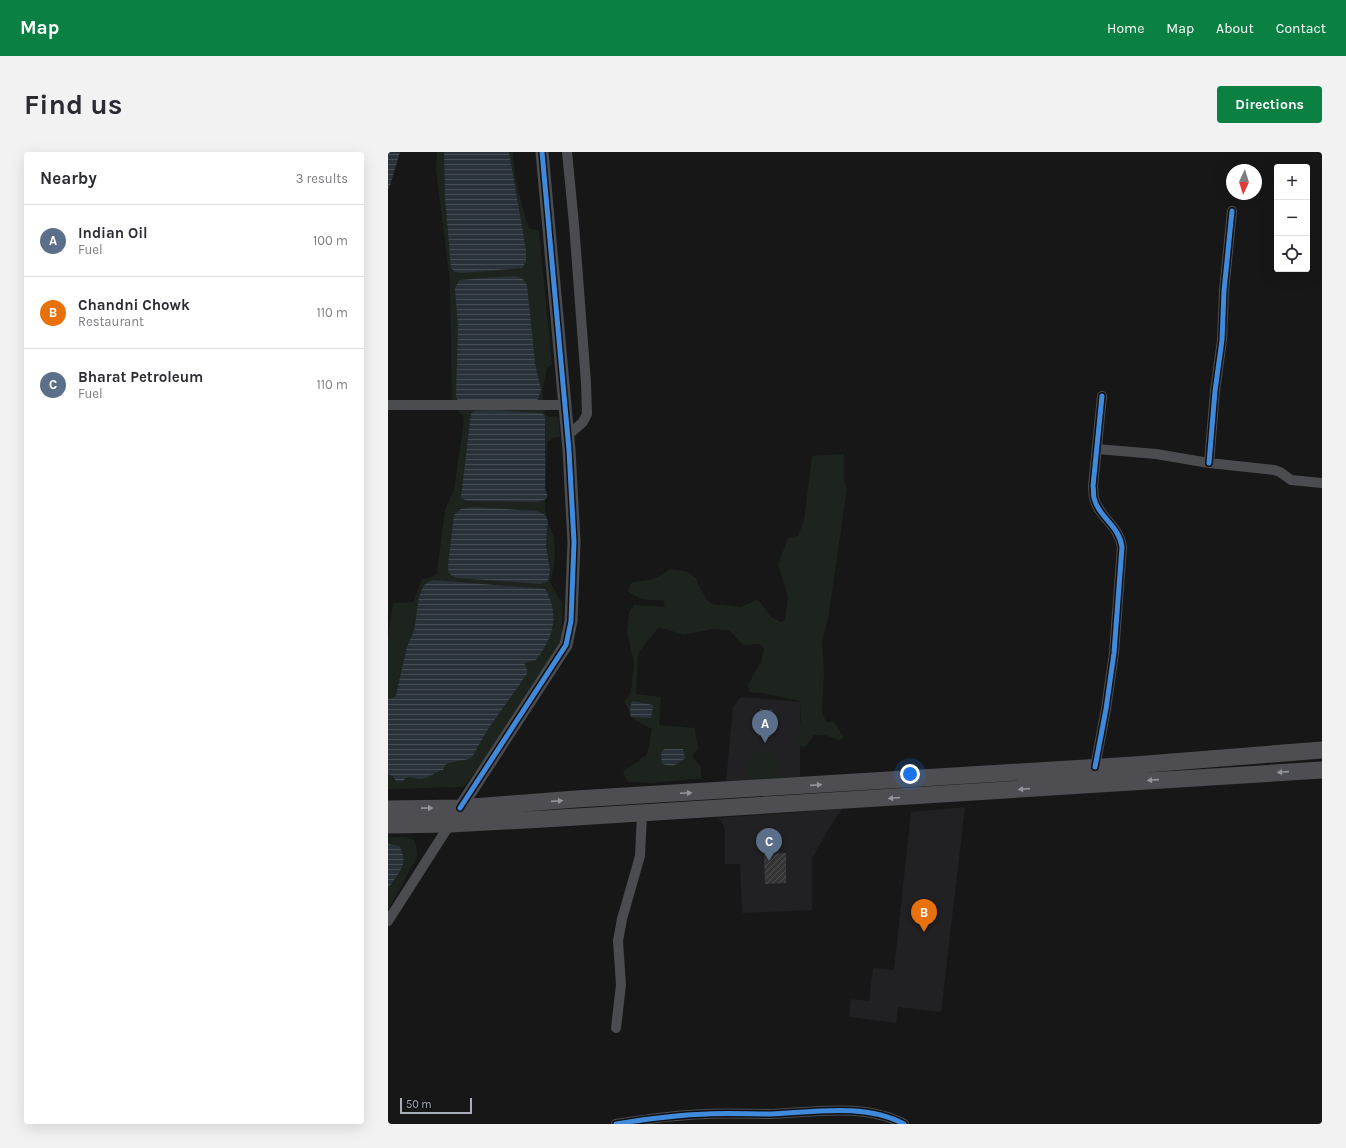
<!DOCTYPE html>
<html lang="en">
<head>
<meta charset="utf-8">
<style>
	:root { --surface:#fff; --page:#f2f2f3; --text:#2b2b33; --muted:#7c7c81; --line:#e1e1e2; --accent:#0b8043 }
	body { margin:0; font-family:Karla,sans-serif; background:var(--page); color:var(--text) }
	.controls { position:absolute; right:12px; top:12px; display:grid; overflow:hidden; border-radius:4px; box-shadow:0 4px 16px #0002 }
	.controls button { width:36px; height:36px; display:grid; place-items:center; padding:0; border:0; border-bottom:1px solid var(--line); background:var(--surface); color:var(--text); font:20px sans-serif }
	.compass { position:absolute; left:838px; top:12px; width:36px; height:36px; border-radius:50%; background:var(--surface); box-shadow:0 4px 16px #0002; rotate:184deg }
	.scale { position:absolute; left:12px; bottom:10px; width:72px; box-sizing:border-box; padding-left:4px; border:2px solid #a8adb8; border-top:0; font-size:11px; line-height:14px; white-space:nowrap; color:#a8adb8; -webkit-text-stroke:3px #111113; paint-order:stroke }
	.you { position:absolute; left:522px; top:622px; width:14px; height:14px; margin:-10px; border:3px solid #fff; border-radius:50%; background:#1a73e8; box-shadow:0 0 0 6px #1a73e833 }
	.badge { display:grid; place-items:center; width:26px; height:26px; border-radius:50%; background:var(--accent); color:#fff; font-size:13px; font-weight:700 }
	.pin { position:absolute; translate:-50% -33px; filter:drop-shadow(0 1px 2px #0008) }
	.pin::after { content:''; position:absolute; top:21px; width:14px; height:12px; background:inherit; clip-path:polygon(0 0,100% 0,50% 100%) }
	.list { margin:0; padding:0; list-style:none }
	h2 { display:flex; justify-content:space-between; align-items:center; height:52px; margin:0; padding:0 16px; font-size:17px }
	h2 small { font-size:13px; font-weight:400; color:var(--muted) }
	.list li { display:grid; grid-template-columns:26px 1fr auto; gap:12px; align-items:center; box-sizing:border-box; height:72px; padding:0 16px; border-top:1px solid var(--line) }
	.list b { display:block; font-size:15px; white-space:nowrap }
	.list p { margin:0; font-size:13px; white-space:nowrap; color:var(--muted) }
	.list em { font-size:13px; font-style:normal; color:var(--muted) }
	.icon { flex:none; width:22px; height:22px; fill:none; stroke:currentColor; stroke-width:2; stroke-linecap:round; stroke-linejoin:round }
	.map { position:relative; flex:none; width:934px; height:972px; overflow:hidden; border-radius:4px }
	header { display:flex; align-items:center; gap:24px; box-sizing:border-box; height:56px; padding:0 20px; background:var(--accent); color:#fff }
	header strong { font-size:19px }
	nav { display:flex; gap:22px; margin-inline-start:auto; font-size:14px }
	.intro { display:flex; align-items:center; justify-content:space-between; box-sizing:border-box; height:96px; padding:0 24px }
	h1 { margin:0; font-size:28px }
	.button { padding:10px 18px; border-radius:4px; background:var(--accent); color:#fff; font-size:14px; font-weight:700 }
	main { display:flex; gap:24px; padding:0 24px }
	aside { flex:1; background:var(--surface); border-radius:4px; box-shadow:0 4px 16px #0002 }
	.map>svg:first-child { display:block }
	.built { fill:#212123 }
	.grass { fill:#1d241e }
	.water { fill:url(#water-rules) }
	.building { fill:url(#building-hatch) }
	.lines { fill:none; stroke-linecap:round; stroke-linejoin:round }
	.minor { stroke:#4b4c50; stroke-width:10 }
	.tertiary { stroke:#4b4c50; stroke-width:13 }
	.trunk { stroke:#4e4e52; stroke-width:17 }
	.cycleway-casing { stroke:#111113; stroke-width:8 }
	.cycleway { stroke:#408adc; stroke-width:5 }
	.oneway { fill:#92959e }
</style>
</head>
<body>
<header>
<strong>Map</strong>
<nav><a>Home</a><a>Map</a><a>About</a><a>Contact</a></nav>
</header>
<div class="intro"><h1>Find us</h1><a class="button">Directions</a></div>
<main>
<aside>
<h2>Nearby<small>3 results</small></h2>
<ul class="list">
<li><span class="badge" style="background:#5c6f8a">A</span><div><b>Indian Oil</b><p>Fuel</p></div><em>100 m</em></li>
<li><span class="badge" style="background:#e8710a">B</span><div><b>Chandni Chowk</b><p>Restaurant</p></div><em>110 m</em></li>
<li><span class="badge" style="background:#5c6f8a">C</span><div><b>Bharat Petroleum</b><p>Fuel</p></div><em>110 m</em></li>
</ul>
</aside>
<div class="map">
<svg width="934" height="972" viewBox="0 0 934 972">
	<defs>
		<pattern id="water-rules" width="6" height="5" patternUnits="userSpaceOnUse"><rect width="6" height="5" fill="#2a3239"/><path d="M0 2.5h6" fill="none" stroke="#464d54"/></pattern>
		<pattern id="building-hatch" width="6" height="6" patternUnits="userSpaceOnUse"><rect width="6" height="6" fill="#353536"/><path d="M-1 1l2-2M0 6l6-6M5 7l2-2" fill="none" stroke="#4f5051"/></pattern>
	</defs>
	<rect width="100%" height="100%" fill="#171717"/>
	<path class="built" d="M353,545L412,550V627L338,629L345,555Z
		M577,655L553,860L510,855L508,871L461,865L463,847L481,849L485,816L506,818L523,660Z
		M455,657L448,665L424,706V758L354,761L352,712H337V677L333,669L328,666Z"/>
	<path class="grass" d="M49,0H125C126,26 133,51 141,76L151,79L164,212L159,216L154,241L157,262L162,265L168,264L171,267L172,285L165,286L159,291L157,356L160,371L166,385L167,401L166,412L162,430L175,453L173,493L92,614L75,635L0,637V485L5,451L25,450L34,427L44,425L49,421L57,358L66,338L76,268L75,264L64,252L62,130L48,18Z
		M456,302V329L459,336L440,468L434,488L436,521L434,560L438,570H446L456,585L452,588L437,583H426L418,594L412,595L409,591L413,566L412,549L374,541L361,540L360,533L373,510L376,496L372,492L355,493L341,478L324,477L296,483L278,477L270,476L250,502L248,542L273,545L271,573L307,576L308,586L311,595L306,601L305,606L313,615V626L265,631L241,630L236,624L235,620L259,602L264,577L247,568L236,550L243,540L246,511L239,480L241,461L246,453L277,455L275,448C262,448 251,449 240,439L244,430L261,428L270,425L282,417L298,419L308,426L311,434L319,448L324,452L353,455L368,448L372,450L382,464L392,470L396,469L398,460L400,444L390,413L399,388L402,385L410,384L416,368L424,304Z
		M373,598C389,599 397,613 388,626L360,627C359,617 361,601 373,598Z
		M0,685H18L26,688L28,693L29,705L0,758Z"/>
	<path class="water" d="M0,0H12L1,37H0Z
		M56,0H121L138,98V110L134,116L73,121L67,120L63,116L57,45Z
		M127,124C133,125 136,127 139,133L147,211L153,238L150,247L147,250L70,249L68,245L70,173L67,137L69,132L72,128Z
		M105,258L154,261L157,264V337L159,341V346L156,348L150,350L79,349L73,346L83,261L87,259Z
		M84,355L149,359L157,363L160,369L159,377L158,393L162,418L160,429L153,432L70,426C62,424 60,422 60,413L66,363L73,357Z
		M45,428L157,437C161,442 162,447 164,454C169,475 160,492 148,508L136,511L139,517V522L100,577L84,605L81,607L61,611L57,613L55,618C47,620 41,626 33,627C28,627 24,625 19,625L15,629H8L5,624L0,622V547L6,546L8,543L19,495L26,479L31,445L36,433L40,430Z
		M245,549L265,553L263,566L243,565C241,561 242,552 245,549Z
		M276,597H295L297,606C291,612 282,617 274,611C273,606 272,600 276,597Z
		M0,692L11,694C22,711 10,722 0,736Z"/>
	<path class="building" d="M372,557L385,558L383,585L370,584Z
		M398,701V731L377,732L376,702Z"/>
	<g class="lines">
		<path class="minor" d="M179,0L186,72L198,231L199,262L195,270L179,284
			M0,253H177
			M709,297L768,302L821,311L886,318L892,320L903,328L934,331
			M821,311L827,239L834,188L836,139L844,59
			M707,615L718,557L726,501L734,395C731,373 711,366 706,346C705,342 706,338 705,334L714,244
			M0,769L62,672
			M228,876L233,833L230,789L234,767L252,704L254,662
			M228,972C258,967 288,963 319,962C340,961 362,962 383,962C425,960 478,951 516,972"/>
		<path class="tertiary" d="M72,656L178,493L183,469L186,390L181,298L154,0"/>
		<path class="trunk" d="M0,657L72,656L188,647L746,613L934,598
			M0,673L62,672L156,667L934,618"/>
		<g class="cycleway-casing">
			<path id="cycleway" d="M821,311L827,239L834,188L836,139L844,59
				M707,615L718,557L726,501L734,395C731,373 711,366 706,346C705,342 706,338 705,334L714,244
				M72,656L178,493L183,469L186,390L181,298L154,0
				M228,972C258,967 288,963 319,962C340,961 362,962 383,962C425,960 478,951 516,972"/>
		</g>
		<use href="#cycleway" class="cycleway"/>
	</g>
	<defs><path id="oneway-solid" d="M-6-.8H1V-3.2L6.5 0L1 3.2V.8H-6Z"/></defs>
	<g class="oneway">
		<use href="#oneway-solid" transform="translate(895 620) rotate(176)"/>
		<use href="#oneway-solid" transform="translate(765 628) rotate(176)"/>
		<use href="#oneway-solid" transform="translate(428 633) rotate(-4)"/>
		<use href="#oneway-solid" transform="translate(636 637) rotate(176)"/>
		<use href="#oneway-solid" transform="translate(298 641) rotate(-3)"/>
		<use href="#oneway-solid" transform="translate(506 646) rotate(176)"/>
		<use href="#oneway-solid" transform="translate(169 649) rotate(-4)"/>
		<use href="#oneway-solid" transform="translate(39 656) rotate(-1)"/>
	</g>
</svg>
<div class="controls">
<button>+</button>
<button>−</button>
<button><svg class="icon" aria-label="locate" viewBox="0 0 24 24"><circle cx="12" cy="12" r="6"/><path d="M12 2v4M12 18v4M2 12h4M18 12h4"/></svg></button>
</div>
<svg class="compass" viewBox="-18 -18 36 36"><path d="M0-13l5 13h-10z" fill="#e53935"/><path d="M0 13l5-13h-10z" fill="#7c7c81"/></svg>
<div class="scale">50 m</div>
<div class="you"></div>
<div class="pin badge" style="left:377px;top:591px;background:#5c6f8a">A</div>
<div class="pin badge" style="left:536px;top:780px;background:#e8710a">B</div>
<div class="pin badge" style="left:381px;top:709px;background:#5c6f8a">C</div>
</div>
</main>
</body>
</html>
